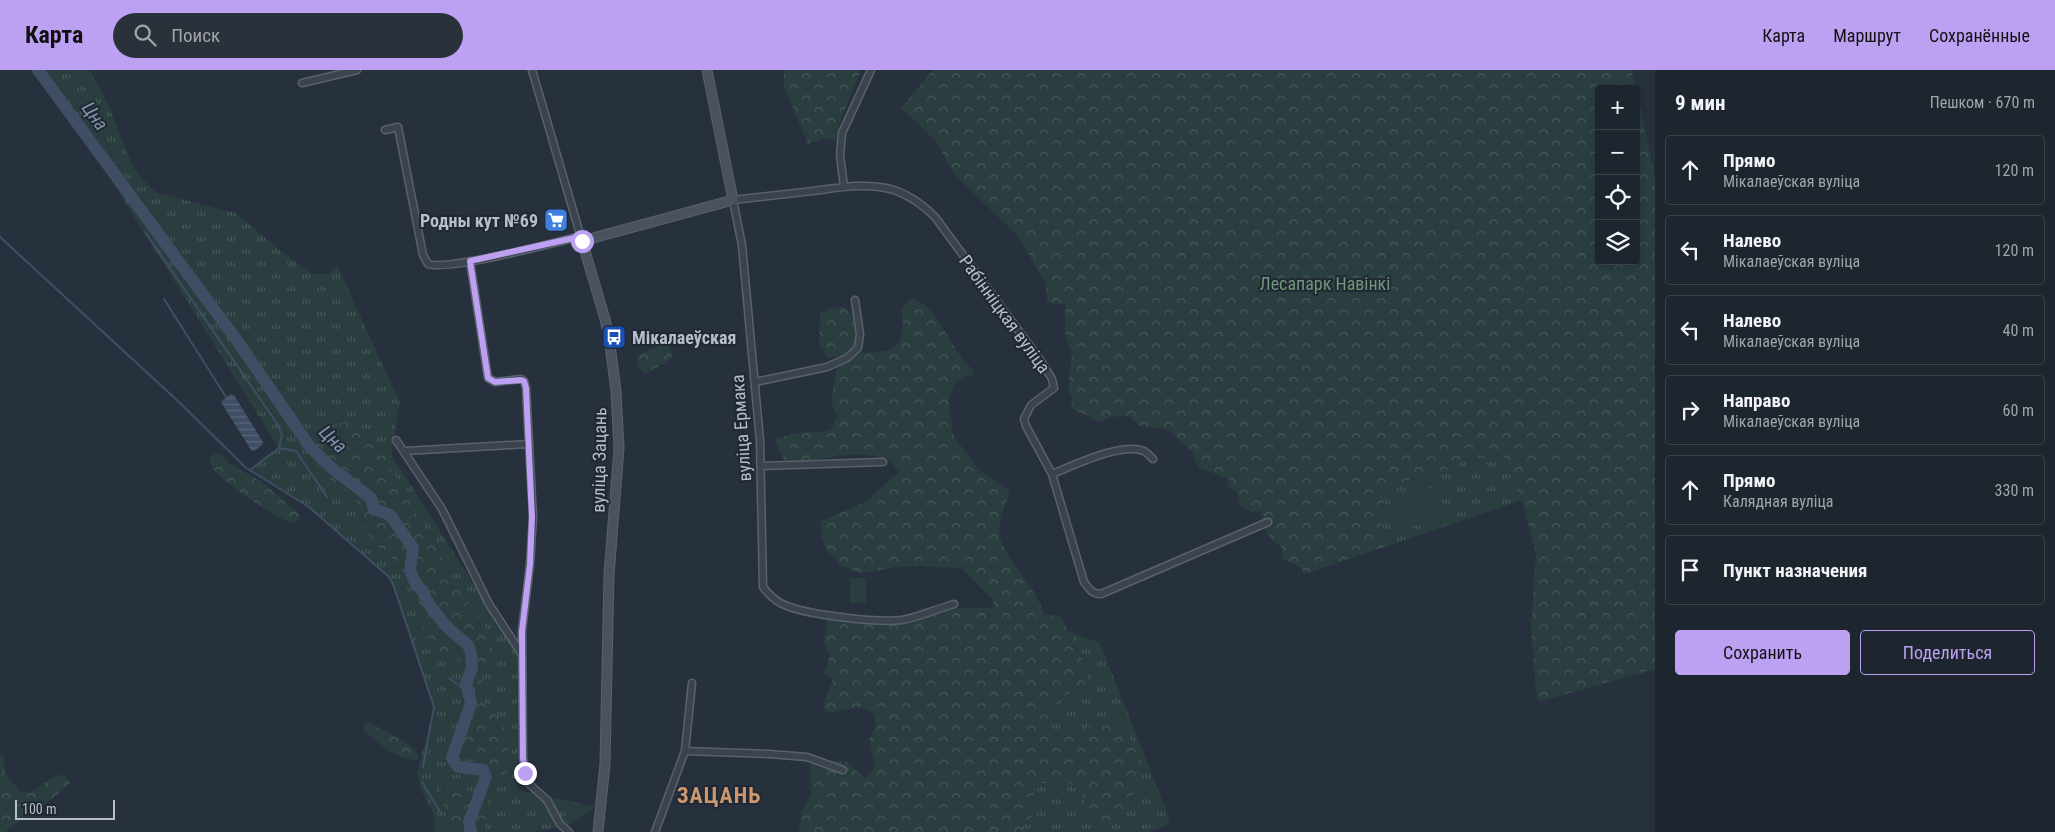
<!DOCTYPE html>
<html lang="ru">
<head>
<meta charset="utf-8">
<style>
	:root { --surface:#1d252e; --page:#2a313a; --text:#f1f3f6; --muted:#a0a5aa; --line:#3b424a; --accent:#bca0f2 }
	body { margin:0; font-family:"Roboto Condensed",sans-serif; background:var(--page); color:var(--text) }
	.controls { position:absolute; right:15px; top:15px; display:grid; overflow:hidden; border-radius:5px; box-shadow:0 2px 8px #0003 }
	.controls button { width:45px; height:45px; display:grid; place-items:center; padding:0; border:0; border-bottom:1px solid var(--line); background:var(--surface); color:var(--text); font:25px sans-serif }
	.scale { position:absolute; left:15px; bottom:12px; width:100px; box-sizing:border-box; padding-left:5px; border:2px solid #b7bec8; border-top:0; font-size:14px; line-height:18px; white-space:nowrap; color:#b7bec8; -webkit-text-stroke:4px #202833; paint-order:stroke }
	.stop { position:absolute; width:15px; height:15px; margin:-11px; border:4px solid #bca0f2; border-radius:50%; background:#fff }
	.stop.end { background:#bca0f2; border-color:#fff; box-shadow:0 1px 5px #0008 }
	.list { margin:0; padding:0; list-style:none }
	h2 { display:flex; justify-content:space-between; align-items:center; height:65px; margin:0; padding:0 20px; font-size:21px }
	h2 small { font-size:16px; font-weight:400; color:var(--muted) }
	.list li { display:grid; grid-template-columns:32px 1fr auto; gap:15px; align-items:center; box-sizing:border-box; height:70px; margin:0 10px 10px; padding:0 10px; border:1px solid var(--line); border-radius:5px }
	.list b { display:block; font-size:19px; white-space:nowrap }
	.list p { margin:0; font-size:16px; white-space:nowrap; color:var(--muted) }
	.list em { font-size:16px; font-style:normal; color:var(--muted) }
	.actions { display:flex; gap:10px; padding:15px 20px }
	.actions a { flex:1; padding:11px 0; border:1px solid var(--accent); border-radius:5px; text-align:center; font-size:18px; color:var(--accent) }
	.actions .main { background:var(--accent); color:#111 }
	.icon { flex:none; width:28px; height:28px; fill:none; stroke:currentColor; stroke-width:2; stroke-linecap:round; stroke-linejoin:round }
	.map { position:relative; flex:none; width:1655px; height:762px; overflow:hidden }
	header { display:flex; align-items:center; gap:30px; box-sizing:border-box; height:70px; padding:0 25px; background:var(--accent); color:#111 }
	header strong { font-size:24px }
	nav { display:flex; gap:28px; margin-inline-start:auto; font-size:18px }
	.search { width:350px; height:45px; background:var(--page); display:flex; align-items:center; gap:12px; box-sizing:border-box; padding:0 18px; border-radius:28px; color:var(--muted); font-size:19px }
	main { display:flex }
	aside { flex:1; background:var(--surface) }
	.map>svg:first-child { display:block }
	.grass { fill:url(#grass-tufts) }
	.forest { fill:url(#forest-crowns) }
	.pitch { fill:#2a3e40 }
	.water { fill:url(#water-rules) }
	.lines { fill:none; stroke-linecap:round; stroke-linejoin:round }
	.stream { stroke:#3f4e65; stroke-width:2 }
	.river { stroke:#3f4e65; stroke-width:12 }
	.street-casing { stroke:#59616b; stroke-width:9 }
	.secondary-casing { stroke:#59616b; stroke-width:11 }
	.street { stroke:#3b434e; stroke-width:6 }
	.secondary { stroke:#4a5260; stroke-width:9 }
	.route { stroke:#bca0f2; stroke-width:6 }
	.labels { text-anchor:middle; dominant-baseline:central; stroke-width:4; stroke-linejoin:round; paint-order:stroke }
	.poi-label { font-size:18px; font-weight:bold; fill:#b7bec8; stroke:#202833; text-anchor:end }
	.park-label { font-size:18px; fill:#719779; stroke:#202833 }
	.street-label { font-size:18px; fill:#b7bec8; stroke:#202833 }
	.water-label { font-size:19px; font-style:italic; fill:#8294ad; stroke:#202833 }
	.district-label { font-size:22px; font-weight:bold; letter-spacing:1px; fill:#cc976f; stroke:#202833 }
</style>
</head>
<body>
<header>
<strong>Карта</strong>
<div class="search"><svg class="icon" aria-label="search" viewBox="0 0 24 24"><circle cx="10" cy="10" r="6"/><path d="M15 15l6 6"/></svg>Поиск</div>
<nav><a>Карта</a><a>Маршрут</a><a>Сохранённые</a></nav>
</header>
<main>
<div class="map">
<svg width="1655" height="762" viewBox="0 0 1655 762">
	<defs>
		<pattern id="grass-tufts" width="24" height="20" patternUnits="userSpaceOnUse" patternTransform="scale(1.25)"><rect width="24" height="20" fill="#2a3e40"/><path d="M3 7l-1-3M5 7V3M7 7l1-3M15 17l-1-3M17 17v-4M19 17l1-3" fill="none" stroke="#47585a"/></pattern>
		<pattern id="forest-crowns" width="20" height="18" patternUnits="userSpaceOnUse" patternTransform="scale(1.25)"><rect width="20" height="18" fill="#2a3e40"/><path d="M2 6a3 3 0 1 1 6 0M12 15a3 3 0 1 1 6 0" fill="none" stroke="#47585a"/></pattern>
		<pattern id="water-rules" width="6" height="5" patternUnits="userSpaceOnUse" patternTransform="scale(1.25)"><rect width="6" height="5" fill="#3f4e65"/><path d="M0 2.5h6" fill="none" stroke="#58667a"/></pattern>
	</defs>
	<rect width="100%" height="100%" fill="#27313e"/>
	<path class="grass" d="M38,0H89C95,10 101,21 106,31C121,62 128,102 157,123L236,143L277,178L312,204H329L337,195L400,333L391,384L517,583L518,720L595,737L571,754L534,762H435L434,745L421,720L417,704L434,637L393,514L384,501L309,437L251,399L279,378L89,75Z
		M1504,385L1522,430L1399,472L1387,467L1379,448L1386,424L1404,412L1457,397L1463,390Z
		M1068,561L1100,573L1170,750L1166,756L1149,762H1024L1022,757L1035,744L1032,728L1040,713L1068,712L1082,721L1086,744L1125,738L1138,718L1143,693L1123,655L1115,651L1051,675L1047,639L1072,621L1088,602Z"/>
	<path class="forest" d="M784,0H861L839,54L835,71L824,68L808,74L784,17Z
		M933,0H1631L1636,19H1599V191H1636V19L1655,107V599L1541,631L1537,630L1531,558L1536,484L1522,430L1503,385L1463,390L1457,397L1404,412L1386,424L1379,448L1387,467L1399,472L1305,504L1300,497L1282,488V477C1267,468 1263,458 1260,441L1252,442L1240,435L1237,423L1228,415L1229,409L1198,397L1192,382L1169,360L1138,355L1129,346L1109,347L1103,351L1096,352C1088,342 1077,345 1070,336L1073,330L1068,318L1072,284L1065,263V234L1047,233L1046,214L1018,166L955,105L935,70L901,38Z
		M913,228C942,241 950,281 974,301L973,306H966L954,315L949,331L953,365L978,399L1010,421C1007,431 1002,441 1000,451C993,484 1036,513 1044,544L1061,547L1088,601L1083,623L1072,621L1047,639L1051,674L1070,661L1115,651L1124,655L1143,693L1138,718L1125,738L1109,753H1094L1086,744L1082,721L1068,712L1040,713L1032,728L1035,744L1022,757L1024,762H799L802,740L811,725L810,694L801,688L847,692L864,708L875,698L869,670L876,655L873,643L861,637L827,643L823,636L833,609L824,603L830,586L824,572L828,543L882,554L907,553L920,538H994L993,530L961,498L918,496L898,497L859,503L839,494L824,476L820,452L867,431L899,401L887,387L856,384L834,386L809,391L786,393L774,369L796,363L830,361L837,346L831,332L837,296L859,283L887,281L900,272L903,257L902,238Z
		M842,237L850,242C860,268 858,285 827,288L824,281L819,275L820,244L830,238Z
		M666,274L670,277L672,286L667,292L645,304C638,300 637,294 638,286L644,282Z
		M357,352L376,370L405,424L438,479L454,510L493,568L492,595L482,600L485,635C509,652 511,674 506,703C499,708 488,707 480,707C430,707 477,649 479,630C480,615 477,609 467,599C456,586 453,583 435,582L423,557L419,533L399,495L378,477L358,450L356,428L330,410L312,386L313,365L329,361L340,353Z
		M215,384H221L229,393L266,415L298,443L299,449L295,453C285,455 223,412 215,401C211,397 210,393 210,387Z
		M365,653H370C382,660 416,674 419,688L416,690C394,689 381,674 364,661Z
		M0,684L4,688L5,703L20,722C37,727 46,705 64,705L70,712C66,722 18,751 5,762H0Z
		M444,715L457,716L485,727L488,730L485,762H451L440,720V717Z"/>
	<path class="pitch" d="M1434,417L1444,446L1400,460L1390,431Z
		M850,508H866V533H850Z"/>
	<path class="water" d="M231,324L234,325L263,372L262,375L254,381L251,380L221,332Z"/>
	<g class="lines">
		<path class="stream" d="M145,162L278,355L282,365L279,378L251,399
			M0,167L180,333L245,397L309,437L389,507L393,514L434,637L423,697
			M164,229L226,327
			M279,378L296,381L327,427
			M449,608L466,621
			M422,712L440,742"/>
		<path class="river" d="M38,0L238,272L310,377L334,400L371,428L374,439L390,445L413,478L410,500L416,515L423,521L425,528L436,544L448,558L468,575L471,583L472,598L466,613L471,633L452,688L458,697L483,700L486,707L469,752L471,762"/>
		<g class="street-casing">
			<path id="street" d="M532,0L582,171
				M302,13L357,0
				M385,60L398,57L423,185L428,194C449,201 548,174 574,168L582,171
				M844,117L840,85L842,63L871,0
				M470,191L488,308L495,312L521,309L524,311L526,318L533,447L530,494L522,561L523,688L527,712L547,730L560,754L569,762
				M755,312L827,297L847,288L858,278L860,264L855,230
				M396,370L442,439L489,534L521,583
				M405,381L529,374
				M761,396L883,392
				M1052,404C1075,395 1121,372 1144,381C1147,383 1151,387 1153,389
				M954,534C936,539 920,547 902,550C878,553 810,545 787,536C778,533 769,525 763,517L760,371L742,175L733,130C760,127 787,124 813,121C837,118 863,113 886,118C905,122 922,134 935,147L1041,291L1052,309L1054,318L1031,335L1024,349L1026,356L1052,404L1084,512C1089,519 1092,524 1101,524L1268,452
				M685,681L769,684L807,687L843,700
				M655,762L685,681L692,613"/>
		</g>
		<g class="secondary-casing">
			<path id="secondary" d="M598,762L605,694L609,505L619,378L616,321L609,267L605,249L582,171L733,130L707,0"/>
		</g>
		<use href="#street" class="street"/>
		<use href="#secondary" class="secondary"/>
	</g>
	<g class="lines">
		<path class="route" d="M525,703L523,688L522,561L530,494L532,447L526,318L524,311L521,310L495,312L488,308L470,191L574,168L582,171"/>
	</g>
	<defs>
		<g id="supermarket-square" transform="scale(1.25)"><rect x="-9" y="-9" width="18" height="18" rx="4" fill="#3f7fe0" stroke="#202833"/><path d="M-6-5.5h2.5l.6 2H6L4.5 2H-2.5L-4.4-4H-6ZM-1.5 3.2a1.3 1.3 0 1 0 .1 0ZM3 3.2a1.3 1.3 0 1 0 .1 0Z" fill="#fff"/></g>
		<g id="bus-square" transform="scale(1.25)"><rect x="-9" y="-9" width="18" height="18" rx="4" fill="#1a4fb4" stroke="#202833"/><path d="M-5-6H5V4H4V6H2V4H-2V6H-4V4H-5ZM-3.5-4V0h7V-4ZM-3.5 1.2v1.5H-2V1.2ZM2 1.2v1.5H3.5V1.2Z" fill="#fff"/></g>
	</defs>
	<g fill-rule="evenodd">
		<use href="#supermarket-square" x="556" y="150"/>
		<use href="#bus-square" x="614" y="267"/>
	</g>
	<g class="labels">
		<g class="poi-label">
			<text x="538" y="150">Родны кут №69</text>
			<text x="632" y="267" text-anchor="start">Мікалаеўская</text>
		</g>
		<g class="park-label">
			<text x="1325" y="213">Лесапарк Навінкі</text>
		</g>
		<g class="street-label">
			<text transform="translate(1005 244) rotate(54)">Рабінніцкая вуліца</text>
			<text transform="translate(741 358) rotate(-94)">вуліца Ермака</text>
			<text transform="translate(599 390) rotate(-89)">вуліца Зацань</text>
		</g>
		<g class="water-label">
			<text transform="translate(95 46) rotate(54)">Цна</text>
			<text transform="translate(333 369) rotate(44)">Цна</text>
		</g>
		<g class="district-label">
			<text x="719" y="725">ЗАЦАНЬ</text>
		</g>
	</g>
</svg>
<div class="controls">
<button>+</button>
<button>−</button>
<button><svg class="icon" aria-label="locate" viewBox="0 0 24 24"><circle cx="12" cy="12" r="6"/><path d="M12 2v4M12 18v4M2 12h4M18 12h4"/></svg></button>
<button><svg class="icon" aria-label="layers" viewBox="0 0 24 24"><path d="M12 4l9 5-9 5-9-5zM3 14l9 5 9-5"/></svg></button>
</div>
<div class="scale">100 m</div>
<div class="stop" style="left:582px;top:171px"></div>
<div class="stop end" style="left:525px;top:703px"></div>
</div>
<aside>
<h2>9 мин<small>Пешком · 670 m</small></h2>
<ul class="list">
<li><svg class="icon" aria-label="ahead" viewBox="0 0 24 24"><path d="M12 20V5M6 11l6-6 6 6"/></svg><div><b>Прямо</b><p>Мікалаеўская вуліца</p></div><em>120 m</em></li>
<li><svg class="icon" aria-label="left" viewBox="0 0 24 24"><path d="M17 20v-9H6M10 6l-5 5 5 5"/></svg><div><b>Налево</b><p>Мікалаеўская вуліца</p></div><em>120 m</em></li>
<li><svg class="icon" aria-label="left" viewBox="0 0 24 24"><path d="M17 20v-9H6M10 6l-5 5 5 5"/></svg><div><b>Налево</b><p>Мікалаеўская вуліца</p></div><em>40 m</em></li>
<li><svg class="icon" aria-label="right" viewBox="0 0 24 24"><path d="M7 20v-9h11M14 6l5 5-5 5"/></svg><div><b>Направо</b><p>Мікалаеўская вуліца</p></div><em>60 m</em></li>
<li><svg class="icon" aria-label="ahead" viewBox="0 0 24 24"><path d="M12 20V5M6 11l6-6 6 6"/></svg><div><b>Прямо</b><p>Калядная вуліца</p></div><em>330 m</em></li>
<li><svg class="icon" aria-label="arrive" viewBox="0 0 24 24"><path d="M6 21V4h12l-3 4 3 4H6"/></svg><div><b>Пункт назначения</b></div></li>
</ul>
<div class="actions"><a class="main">Сохранить</a><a>Поделиться</a></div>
</aside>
</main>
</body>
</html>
